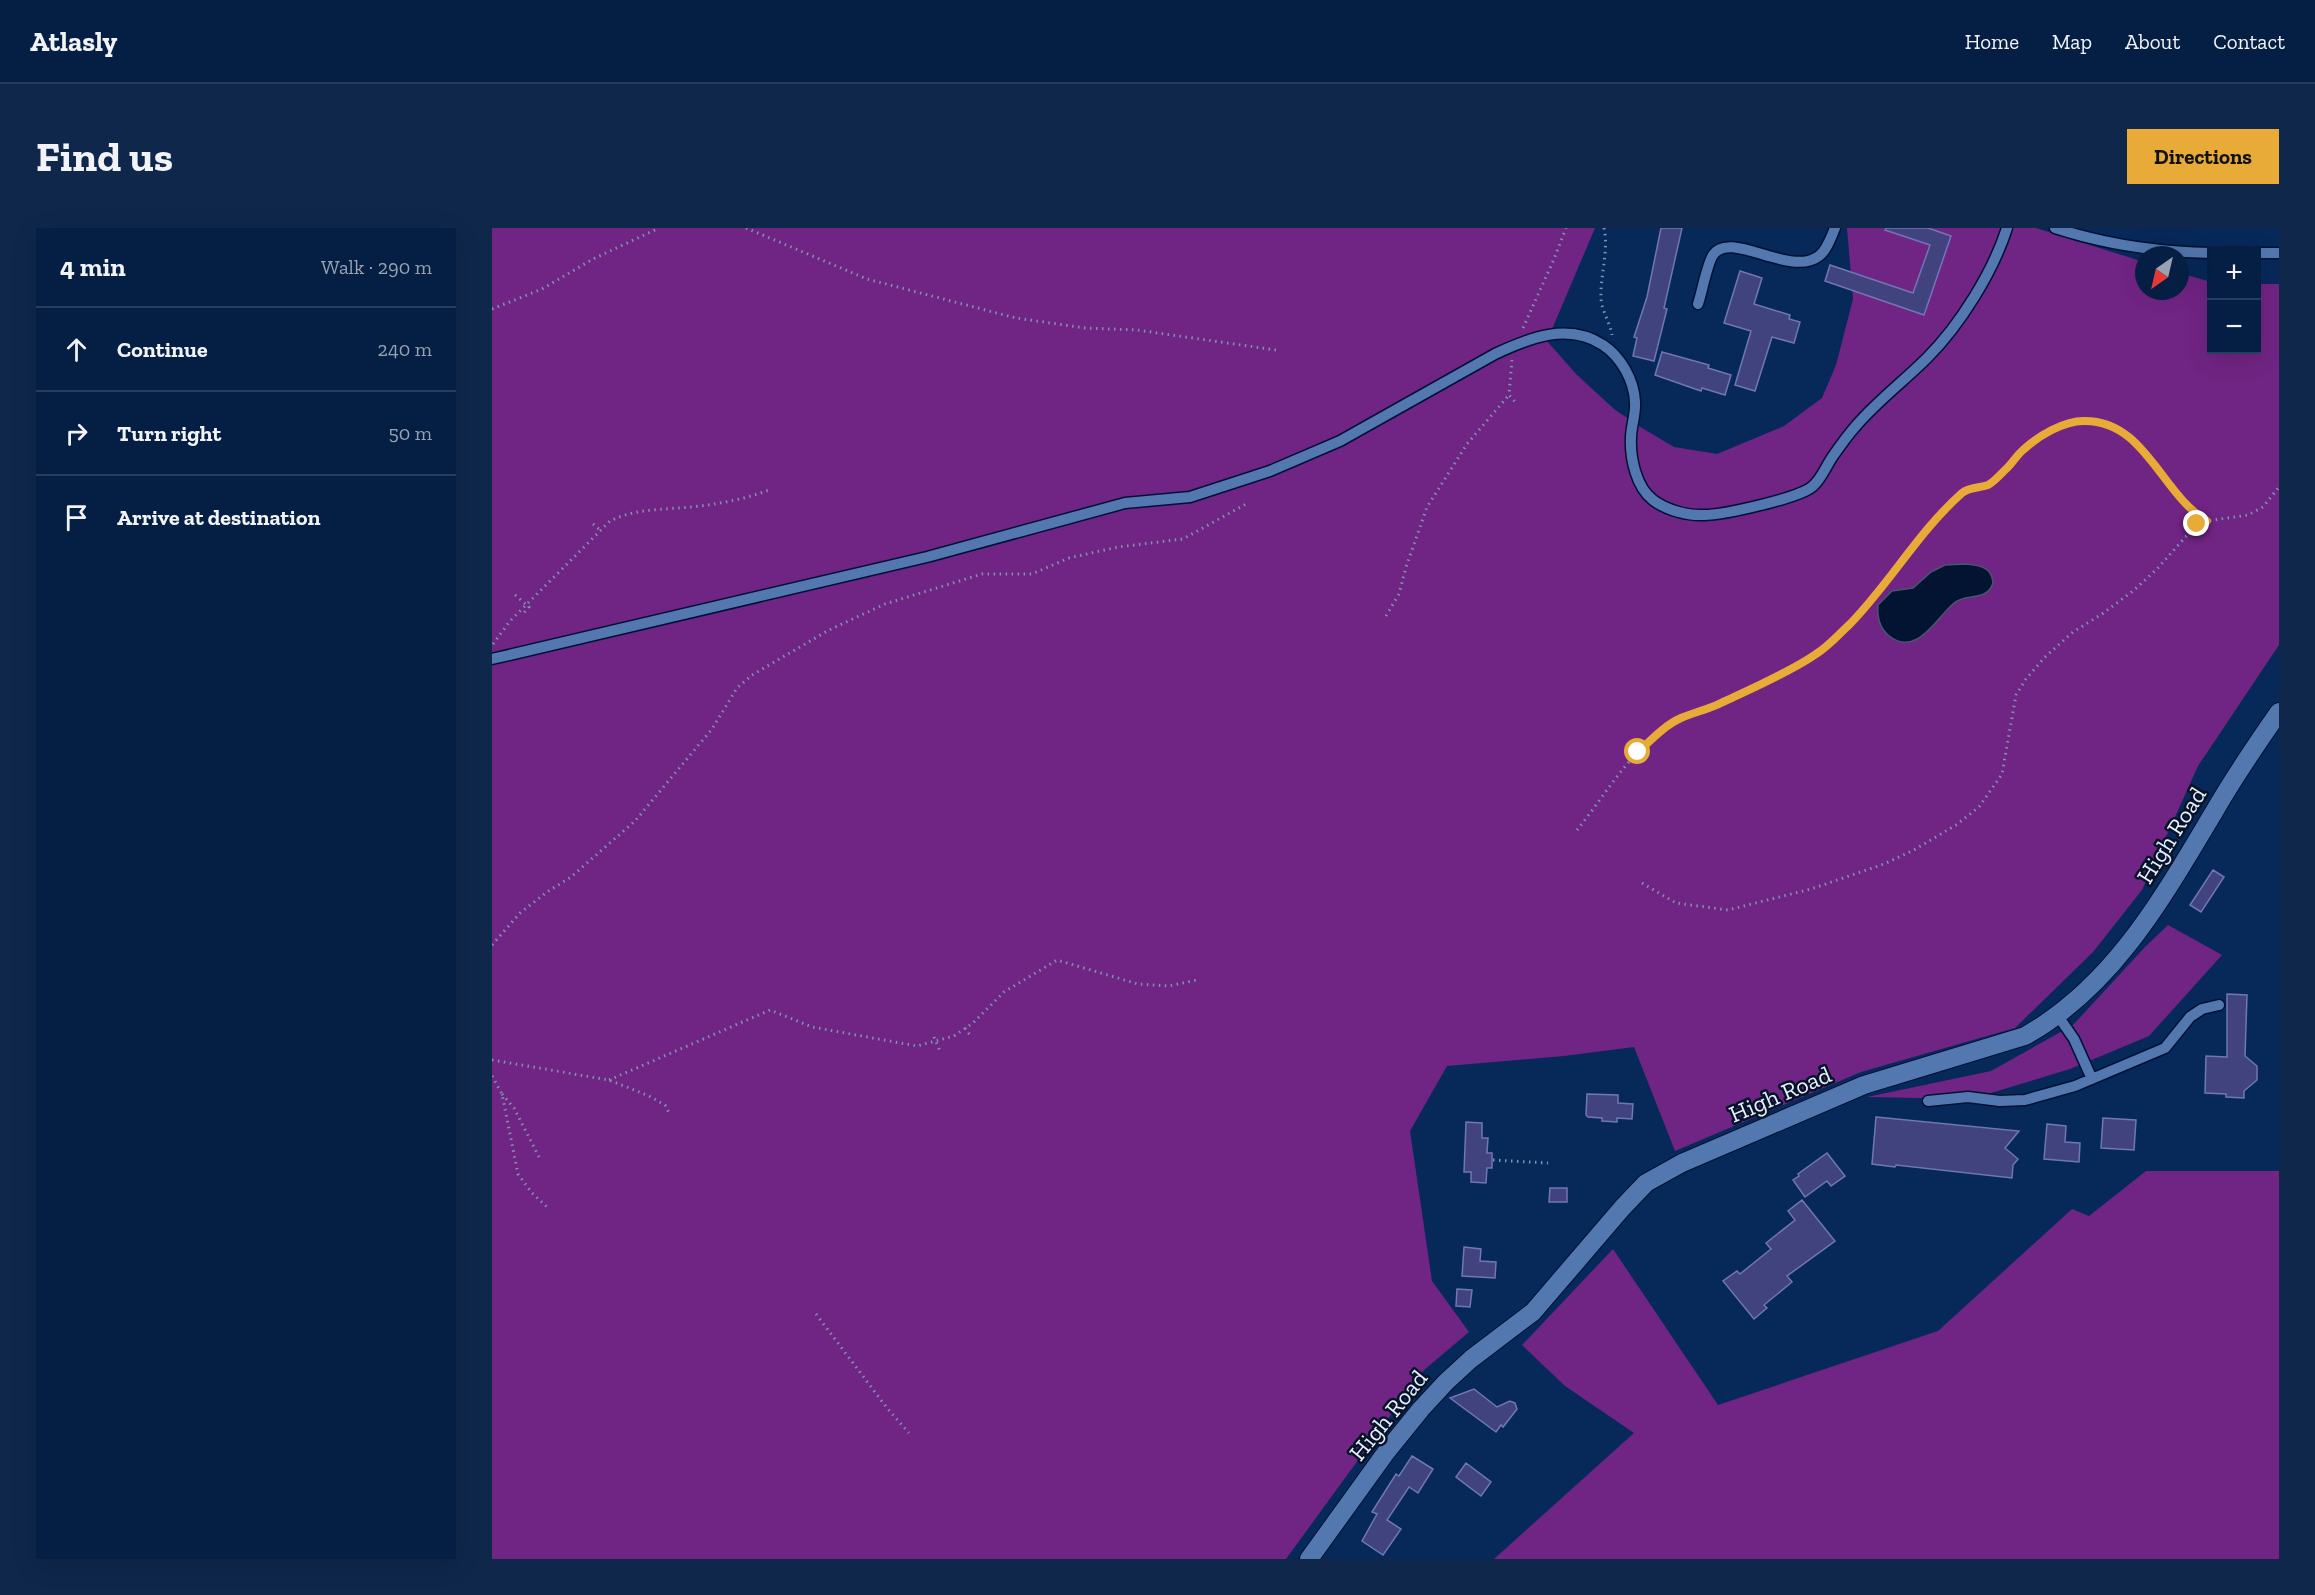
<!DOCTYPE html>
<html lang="en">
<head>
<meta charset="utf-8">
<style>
	:root { --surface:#051f44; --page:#0e274b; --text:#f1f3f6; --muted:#97a2b2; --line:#263d5d; --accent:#e8ab37 }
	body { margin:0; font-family:"Zilla Slab",serif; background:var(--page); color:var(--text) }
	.controls { position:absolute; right:18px; top:18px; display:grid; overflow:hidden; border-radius:0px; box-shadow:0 6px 24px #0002 }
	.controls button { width:54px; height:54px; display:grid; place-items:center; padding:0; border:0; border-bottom:2px solid var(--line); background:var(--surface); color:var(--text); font:30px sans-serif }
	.compass { position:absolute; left:1643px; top:18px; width:54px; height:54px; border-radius:50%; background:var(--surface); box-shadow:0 6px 24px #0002; rotate:214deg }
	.stop { position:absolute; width:18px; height:18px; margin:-14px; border:4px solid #e8ab37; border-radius:50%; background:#fff }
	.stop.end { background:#e8ab37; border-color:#fff; box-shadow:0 2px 6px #0008 }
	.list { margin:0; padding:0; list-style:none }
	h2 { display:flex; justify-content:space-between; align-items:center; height:78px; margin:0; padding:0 24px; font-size:26px }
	h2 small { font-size:20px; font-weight:400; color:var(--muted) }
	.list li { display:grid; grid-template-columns:39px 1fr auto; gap:18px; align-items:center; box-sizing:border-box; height:84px; padding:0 24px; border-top:2px solid var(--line) }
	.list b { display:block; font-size:22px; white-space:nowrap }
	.list em { font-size:20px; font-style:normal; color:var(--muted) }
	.icon { flex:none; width:33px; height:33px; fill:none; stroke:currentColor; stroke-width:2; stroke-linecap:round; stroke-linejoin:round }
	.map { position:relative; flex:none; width:1787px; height:1331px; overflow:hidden; border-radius:0px }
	header { display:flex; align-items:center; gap:36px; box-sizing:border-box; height:84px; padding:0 30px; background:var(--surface); border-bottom:2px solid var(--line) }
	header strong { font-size:28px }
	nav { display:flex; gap:33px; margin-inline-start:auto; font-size:21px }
	.intro { display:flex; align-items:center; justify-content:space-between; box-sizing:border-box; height:144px; padding:0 36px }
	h1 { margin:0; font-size:42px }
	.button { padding:15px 27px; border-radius:0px; background:var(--accent); color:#111; font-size:21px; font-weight:700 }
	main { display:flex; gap:36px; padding:0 36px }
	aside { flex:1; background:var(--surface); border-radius:0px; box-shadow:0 6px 24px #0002 }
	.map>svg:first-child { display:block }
	.green { fill:#702483 }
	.water { fill:#021432; stroke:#47566f; stroke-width:1.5 }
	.building { fill:#40437e; stroke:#7076b6; stroke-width:1.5 }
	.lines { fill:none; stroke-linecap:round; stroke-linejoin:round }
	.lane-casing { stroke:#001135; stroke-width:13 }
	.secondary-casing { stroke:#001135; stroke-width:20 }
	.path { stroke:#7f93b1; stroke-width:3; stroke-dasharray:1.5 4.5; stroke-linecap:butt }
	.lane { stroke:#5378b0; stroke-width:10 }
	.secondary { stroke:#5378b0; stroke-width:18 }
	.route { stroke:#e8ab37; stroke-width:8 }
	.labels { text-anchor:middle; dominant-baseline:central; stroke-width:5; stroke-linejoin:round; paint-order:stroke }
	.street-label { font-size:24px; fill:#e8f0fd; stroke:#061329 }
</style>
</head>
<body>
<header>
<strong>Atlasly</strong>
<nav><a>Home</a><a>Map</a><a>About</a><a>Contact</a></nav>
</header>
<div class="intro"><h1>Find us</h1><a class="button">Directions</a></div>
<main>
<aside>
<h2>4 min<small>Walk · 290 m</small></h2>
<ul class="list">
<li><svg class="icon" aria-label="ahead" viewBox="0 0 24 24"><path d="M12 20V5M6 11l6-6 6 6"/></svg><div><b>Continue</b></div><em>240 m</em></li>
<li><svg class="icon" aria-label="right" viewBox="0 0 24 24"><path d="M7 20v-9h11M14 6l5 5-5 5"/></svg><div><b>Turn right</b></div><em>50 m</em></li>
<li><svg class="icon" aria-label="arrive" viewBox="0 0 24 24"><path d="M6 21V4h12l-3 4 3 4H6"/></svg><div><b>Arrive at destination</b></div></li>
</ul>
</aside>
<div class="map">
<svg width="1787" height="1331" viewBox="0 0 1787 1331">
	<rect width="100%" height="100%" fill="#07295a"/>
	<path class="green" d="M0,0H1103L1055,113L1084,146L1122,181L1150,200L1182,219L1225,226L1292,198L1330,170L1344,137L1361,71L1355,0H1544L1652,34V63H1688V45L1719,54L1720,122H1764L1765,56H1787V417L1706,538L1650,662L1601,724L1523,800L1369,844L1183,923L1142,819L1072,828L955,838L918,903L940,1053L977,1104L931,1143L794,1331H0Z
		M1676,697L1730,727L1657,808L1578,841L1479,871L1375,869L1499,843L1581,797L1653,719Z
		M1654,943H1787V1331H1002L1142,1205L1073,1158L1030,1117L1121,1021L1226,1177L1446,1103L1580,981L1597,988Z"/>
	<path class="water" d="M1472,336C1486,337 1500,338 1501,355C1495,374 1474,365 1462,375C1444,390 1424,431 1396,407C1387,399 1385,389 1386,377L1400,363L1421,360L1439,344L1453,337Z"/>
	<path class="building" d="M1169,0H1190L1172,80L1175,81L1162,133L1141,128L1145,110L1142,109L1155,69Z
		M1394,0H1436L1459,8L1432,87L1333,53L1338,37L1421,65L1438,17L1393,2Z
		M1248,43L1270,50L1262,76L1298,87L1297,91L1308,94L1302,115L1280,109L1263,163L1243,157L1259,103L1232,95Z
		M1170,124L1217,137L1216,140L1239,147L1233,167L1210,160L1209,163L1163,147Z
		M1721,642L1732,649L1709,684L1698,677Z
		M1735,766L1755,767L1753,828L1765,838V852L1752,863V870L1734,869V866L1713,865L1714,828L1735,829Z
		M1095,866L1126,867V875L1141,876L1140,891L1125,890V894L1110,893V890L1096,889L1094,887Z
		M1384,889L1527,903L1513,920L1526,931L1521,937L1520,950L1404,937L1403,939L1380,936Z
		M1611,890L1644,892L1642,922L1609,920Z
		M974,894L990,895V910H996L995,925H1000V940H995L994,955L979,954V944H972Z
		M1555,896L1574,898L1573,914L1588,915L1587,934L1552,931Z
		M1335,925L1353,948L1339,958L1335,953L1313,969L1301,952L1307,948L1306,946Z
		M1058,960H1075V974H1057Z
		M1310,972L1343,1013L1295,1048L1300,1054L1272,1077L1275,1080L1262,1091L1231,1053L1245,1043L1248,1046L1279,1021L1274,1015L1303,992L1296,983Z
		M972,1019L989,1021L988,1033L1004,1034L1003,1050L970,1048Z
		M965,1061L980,1062L978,1079L964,1078Z
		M982,1161L1005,1179L1018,1173L1023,1175L1025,1181L1011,1199L1009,1197L1004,1204L958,1170Z
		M920,1228L941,1241L926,1265L917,1259L895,1292L909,1301L891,1327L870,1313L885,1286L880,1284L904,1246L907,1248Z
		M974,1235L999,1254L989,1268L964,1249Z"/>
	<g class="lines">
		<g class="lane-casing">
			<path id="lane" d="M1563,0C1615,17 1665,24 1720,25
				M1764,25H1787
				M1206,76C1210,64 1215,36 1221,27C1238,1 1298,50 1327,28C1335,22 1339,9 1343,0
				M0,431L435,329L633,275L698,269L778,243L848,213L1003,126C1037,110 1076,94 1111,117C1129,129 1142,152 1143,174C1144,186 1139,198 1139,210C1138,230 1144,259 1161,272C1174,282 1196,288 1212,287C1231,287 1308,270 1321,258C1330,250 1334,238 1341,228C1348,218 1355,208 1363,199C1384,174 1412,153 1435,130C1468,97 1501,44 1515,0
				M1566,788L1582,811L1600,851
				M1436,873L1476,869L1508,873L1533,872L1583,858L1673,820L1698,789L1710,781L1727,777"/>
		</g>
		<g class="secondary-casing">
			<path id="secondary" d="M817,1331L895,1223L929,1181L954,1154L979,1131L1041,1084L1131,979L1154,955L1190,935L1372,857L1533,808C1622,758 1671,669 1722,584C1742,549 1764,517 1787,484"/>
		</g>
		<path class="path" d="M254,0L375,51L524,90L593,100L645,102L784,122
			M1112,0C1117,23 1108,47 1109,71C1110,83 1118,95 1120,107
			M0,81L50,61L101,31L167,0
			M1031,100L1062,31L1074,0
			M1020,132L1017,167L1025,176
			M101,296L108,302
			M23,367L37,379L31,386
			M894,388L907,366L914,339L935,279L975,216L1017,167
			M1,416L18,393L118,293C140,282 162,282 186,280C216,278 248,273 277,262
			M1085,602C1110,571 1133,532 1164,507C1184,491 1206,486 1229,475C1261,460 1292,444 1323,427L1373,380L1435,302L1472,262L1497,256L1516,240L1530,222L1555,205L1573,197L1592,193L1609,196L1631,204L1651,222L1693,274L1707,288L1715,293L1756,287L1771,279L1787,259
			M1150,655L1184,675L1236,682L1319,661L1392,636L1422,622L1464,597L1487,579L1510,546L1524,467L1534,451L1552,430L1581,404L1610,386L1641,363L1665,341L1705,296L1715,293
			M0,717L28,685L55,664L79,649L143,593L220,501L245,460L260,447L337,402L393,376L490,346H540L577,330L626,319L691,311L754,276
			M473,800L478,807
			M442,809L448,823
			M0,832L117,852L157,868L173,877L177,885
			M0,848L10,866L26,946L40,965L55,979
			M117,852L278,782L320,799L425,818L462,808L481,795L512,764L565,732L646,756L677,758L705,752
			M10,866L22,880L47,929
			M1001,932L1056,935
			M324,1086L395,1180L417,1205"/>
		<use href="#lane" class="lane"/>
		<use href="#secondary" class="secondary"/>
	</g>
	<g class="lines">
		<path class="route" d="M1146,524C1159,512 1173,497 1189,490C1203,484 1218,481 1231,474C1259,461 1300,443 1324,426C1337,418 1347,406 1358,396C1398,355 1427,303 1470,265C1477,259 1488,260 1496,257C1502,254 1508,247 1513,242C1520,236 1524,228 1531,222C1546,208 1571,193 1592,193C1653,192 1669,266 1715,293L1705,296"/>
	</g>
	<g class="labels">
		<g class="street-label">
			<text transform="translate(1679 607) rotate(-58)">High Road</text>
			<text transform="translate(1288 866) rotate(-23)">High Road</text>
			<text transform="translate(896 1187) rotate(-51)">High Road</text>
		</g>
	</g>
</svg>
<div class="controls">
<button>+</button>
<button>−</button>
</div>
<svg class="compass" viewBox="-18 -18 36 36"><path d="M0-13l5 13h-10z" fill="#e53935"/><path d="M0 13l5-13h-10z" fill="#97a2b2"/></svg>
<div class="stop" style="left:1146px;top:524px"></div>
<div class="stop end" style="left:1705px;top:296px"></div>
</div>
</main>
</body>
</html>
